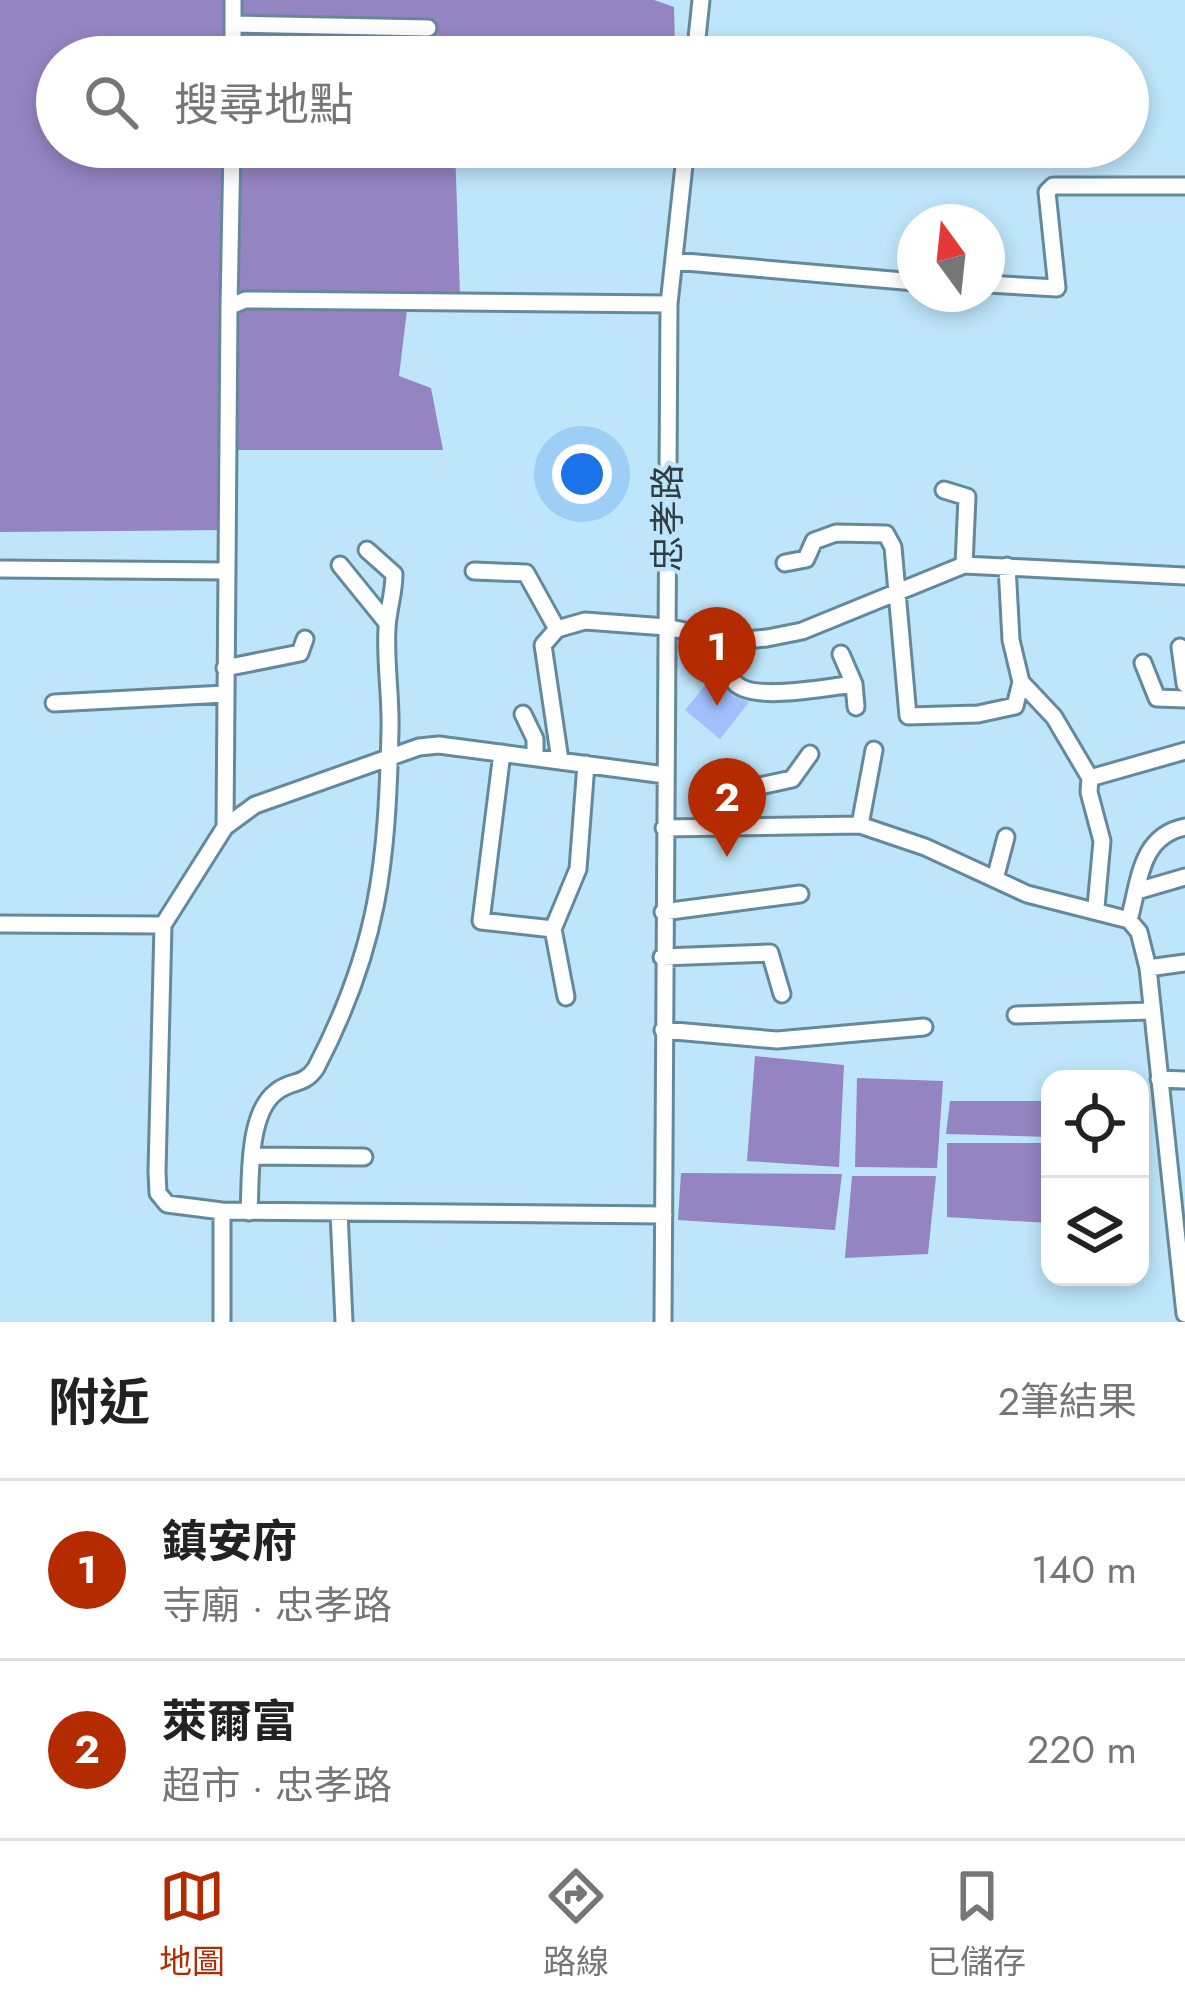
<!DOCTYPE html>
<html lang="zh-TW">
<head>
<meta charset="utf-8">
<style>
	:root { --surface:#fff; --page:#f2f2f2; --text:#222; --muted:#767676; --line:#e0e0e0; --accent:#b52b00 }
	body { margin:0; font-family:Jost,"Noto Sans TC",sans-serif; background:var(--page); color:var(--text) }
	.controls { position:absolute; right:36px; bottom:36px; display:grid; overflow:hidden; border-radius:24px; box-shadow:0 6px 18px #0003 }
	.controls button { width:108px; height:108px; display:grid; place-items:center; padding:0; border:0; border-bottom:3px solid var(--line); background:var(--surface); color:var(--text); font:60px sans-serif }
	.compass { position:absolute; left:897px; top:204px; width:108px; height:108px; border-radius:50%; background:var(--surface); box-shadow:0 6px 18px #0003; rotate:345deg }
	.you { position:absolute; left:582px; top:474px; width:42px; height:42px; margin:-30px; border:9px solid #fff; border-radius:50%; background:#1a73e8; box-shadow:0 0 0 18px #1a73e833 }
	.badge { display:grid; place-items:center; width:78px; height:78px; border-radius:50%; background:var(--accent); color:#fff; font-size:39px; font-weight:700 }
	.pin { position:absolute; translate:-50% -99px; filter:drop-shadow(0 3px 6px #0008) }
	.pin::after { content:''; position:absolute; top:63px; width:42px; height:36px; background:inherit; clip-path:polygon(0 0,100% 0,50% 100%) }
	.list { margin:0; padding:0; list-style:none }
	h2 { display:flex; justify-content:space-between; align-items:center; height:156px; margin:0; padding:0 48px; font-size:51px }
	h2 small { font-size:39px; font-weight:400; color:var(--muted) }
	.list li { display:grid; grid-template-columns:78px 1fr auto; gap:36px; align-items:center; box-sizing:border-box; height:180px; padding:0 48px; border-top:3px solid var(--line) }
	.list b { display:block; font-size:45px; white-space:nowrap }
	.list p { margin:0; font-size:39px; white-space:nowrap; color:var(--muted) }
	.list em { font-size:39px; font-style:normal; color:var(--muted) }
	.icon { flex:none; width:66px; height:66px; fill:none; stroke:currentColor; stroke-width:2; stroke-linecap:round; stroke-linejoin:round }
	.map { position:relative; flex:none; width:1185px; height:1322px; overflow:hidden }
	.search { position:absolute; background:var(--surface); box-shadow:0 6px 18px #0003; left:36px; right:36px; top:36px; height:132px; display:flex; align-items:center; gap:30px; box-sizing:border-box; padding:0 42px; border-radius:66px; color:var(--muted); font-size:45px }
	.sheet { height:516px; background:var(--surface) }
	nav { display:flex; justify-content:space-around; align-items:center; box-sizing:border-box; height:168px; border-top:3px solid var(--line); background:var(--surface); font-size:33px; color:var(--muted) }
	nav a { display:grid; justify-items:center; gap:6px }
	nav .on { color:var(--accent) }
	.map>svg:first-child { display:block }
	.water { fill:#9584c2 }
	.building { fill:#a2c0fd }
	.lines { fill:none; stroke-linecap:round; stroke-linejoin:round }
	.minor-casing { stroke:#65899c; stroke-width:21 }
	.minor { stroke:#fff; stroke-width:15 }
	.labels { text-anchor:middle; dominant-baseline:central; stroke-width:9; stroke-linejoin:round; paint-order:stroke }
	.street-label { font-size:36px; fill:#2e3e46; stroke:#bee5fa }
</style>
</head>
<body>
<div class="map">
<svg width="1185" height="1322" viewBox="0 0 1185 1322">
	<rect width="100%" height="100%" fill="#bee5fa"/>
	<path class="water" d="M0,0H654L674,7L675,45L454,51L453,57H57V147H455L460,296L408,302L399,376L431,388L443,450H231L227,530L0,532Z
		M755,1056L844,1065L839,1167L747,1161Z
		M857,1078L943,1081L937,1168L855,1167Z
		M950,1101H1050V1137L946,1134Z
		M947,1143H1050V1223L947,1217Z
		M681,1173L842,1174L835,1230L678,1220Z
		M852,1176H936L928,1254L845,1258Z"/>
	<path class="building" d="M715,673L733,696L749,702L720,739L685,710Z"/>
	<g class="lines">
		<g class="minor-casing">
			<path id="minor" d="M233,0V57
				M234,24L428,28
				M695,57L701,0
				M674,261L915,282
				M987,284L1057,288L1047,192L1053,186H1185
				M229,307L232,147
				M944,490L967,497L964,565
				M785,563L806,559L814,541L836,533L886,534L893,547L908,716L978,714L1015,706L1021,682
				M340,565L387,623
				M1007,566L1011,640L1021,682L1054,717L1090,778
				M0,569L226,571
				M474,571L526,573L557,629
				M733,641C732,653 727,669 733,680C746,704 828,687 854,684
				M1180,647L1185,684
				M841,654L854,684L856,707
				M1143,663L1157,698L1185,699
				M225,668L300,653L305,639
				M54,703L225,694
				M523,714L535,739V757
				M502,753L481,921L553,929L578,869L586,764
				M560,760L543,645L557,629L585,621L666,627L733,641L767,638L802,631L964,565L1185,576
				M860,825L874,750
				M749,826L746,789L792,779L810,754
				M225,827L229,307L245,300L669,304
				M664,828L860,825L925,847L1027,894L1129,920L1139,932L1148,968L1185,1314
				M995,879L1006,837
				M1137,891L1185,877
				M1096,907L1102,841L1089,792L1090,778L1185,751
				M663,912L800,894
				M1129,920C1140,880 1140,836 1185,827
				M0,924L163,925L225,827L255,805L419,747L439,745L665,775
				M163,925L157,1172L158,1193L167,1204L222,1211L664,1215
				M553,929L566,997
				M662,957L770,953L782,994
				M1148,968L1185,963
				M1016,1015L1151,1011
				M663,1030L777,1040L924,1027
				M1159,1079L1185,1080
				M253,1156L364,1157
				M222,1211V1322
				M249,1212C251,1179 247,1114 276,1092C290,1080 304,1086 316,1068C379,947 387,864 390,730C391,696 385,662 387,628C388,609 394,594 394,574L367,550
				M339,1212L344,1322
				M663,1322L669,304L686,147"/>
		</g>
		<use href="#minor" class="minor"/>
	</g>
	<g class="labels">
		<g class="street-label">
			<text transform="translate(667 518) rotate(-90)">忠孝路</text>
		</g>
	</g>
</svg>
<div class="controls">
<button><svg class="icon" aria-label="locate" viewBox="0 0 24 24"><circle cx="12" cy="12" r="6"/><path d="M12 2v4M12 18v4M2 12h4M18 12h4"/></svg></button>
<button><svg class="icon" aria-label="layers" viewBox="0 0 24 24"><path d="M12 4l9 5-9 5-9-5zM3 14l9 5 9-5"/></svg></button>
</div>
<svg class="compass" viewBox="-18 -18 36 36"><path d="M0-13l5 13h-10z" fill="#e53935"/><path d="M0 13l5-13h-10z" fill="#767676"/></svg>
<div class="you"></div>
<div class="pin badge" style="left:717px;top:706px">1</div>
<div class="pin badge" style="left:727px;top:857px">2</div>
<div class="search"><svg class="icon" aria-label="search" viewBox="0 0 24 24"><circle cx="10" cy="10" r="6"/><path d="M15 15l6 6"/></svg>搜尋地點</div>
</div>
<section class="sheet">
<h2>附近<small>2筆結果</small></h2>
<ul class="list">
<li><span class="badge">1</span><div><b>鎮安府</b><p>寺廟 · 忠孝路</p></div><em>140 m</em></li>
<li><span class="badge">2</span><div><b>萊爾富</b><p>超市 · 忠孝路</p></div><em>220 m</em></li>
</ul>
</section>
<nav>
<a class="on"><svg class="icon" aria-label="map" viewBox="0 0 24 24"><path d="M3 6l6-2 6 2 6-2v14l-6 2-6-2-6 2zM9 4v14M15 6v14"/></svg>地圖</a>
<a><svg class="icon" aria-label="directions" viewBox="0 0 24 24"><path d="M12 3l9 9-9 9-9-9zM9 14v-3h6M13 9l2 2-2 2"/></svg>路線</a>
<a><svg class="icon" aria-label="saved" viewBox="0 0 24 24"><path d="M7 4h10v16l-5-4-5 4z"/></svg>已儲存</a>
</nav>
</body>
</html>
